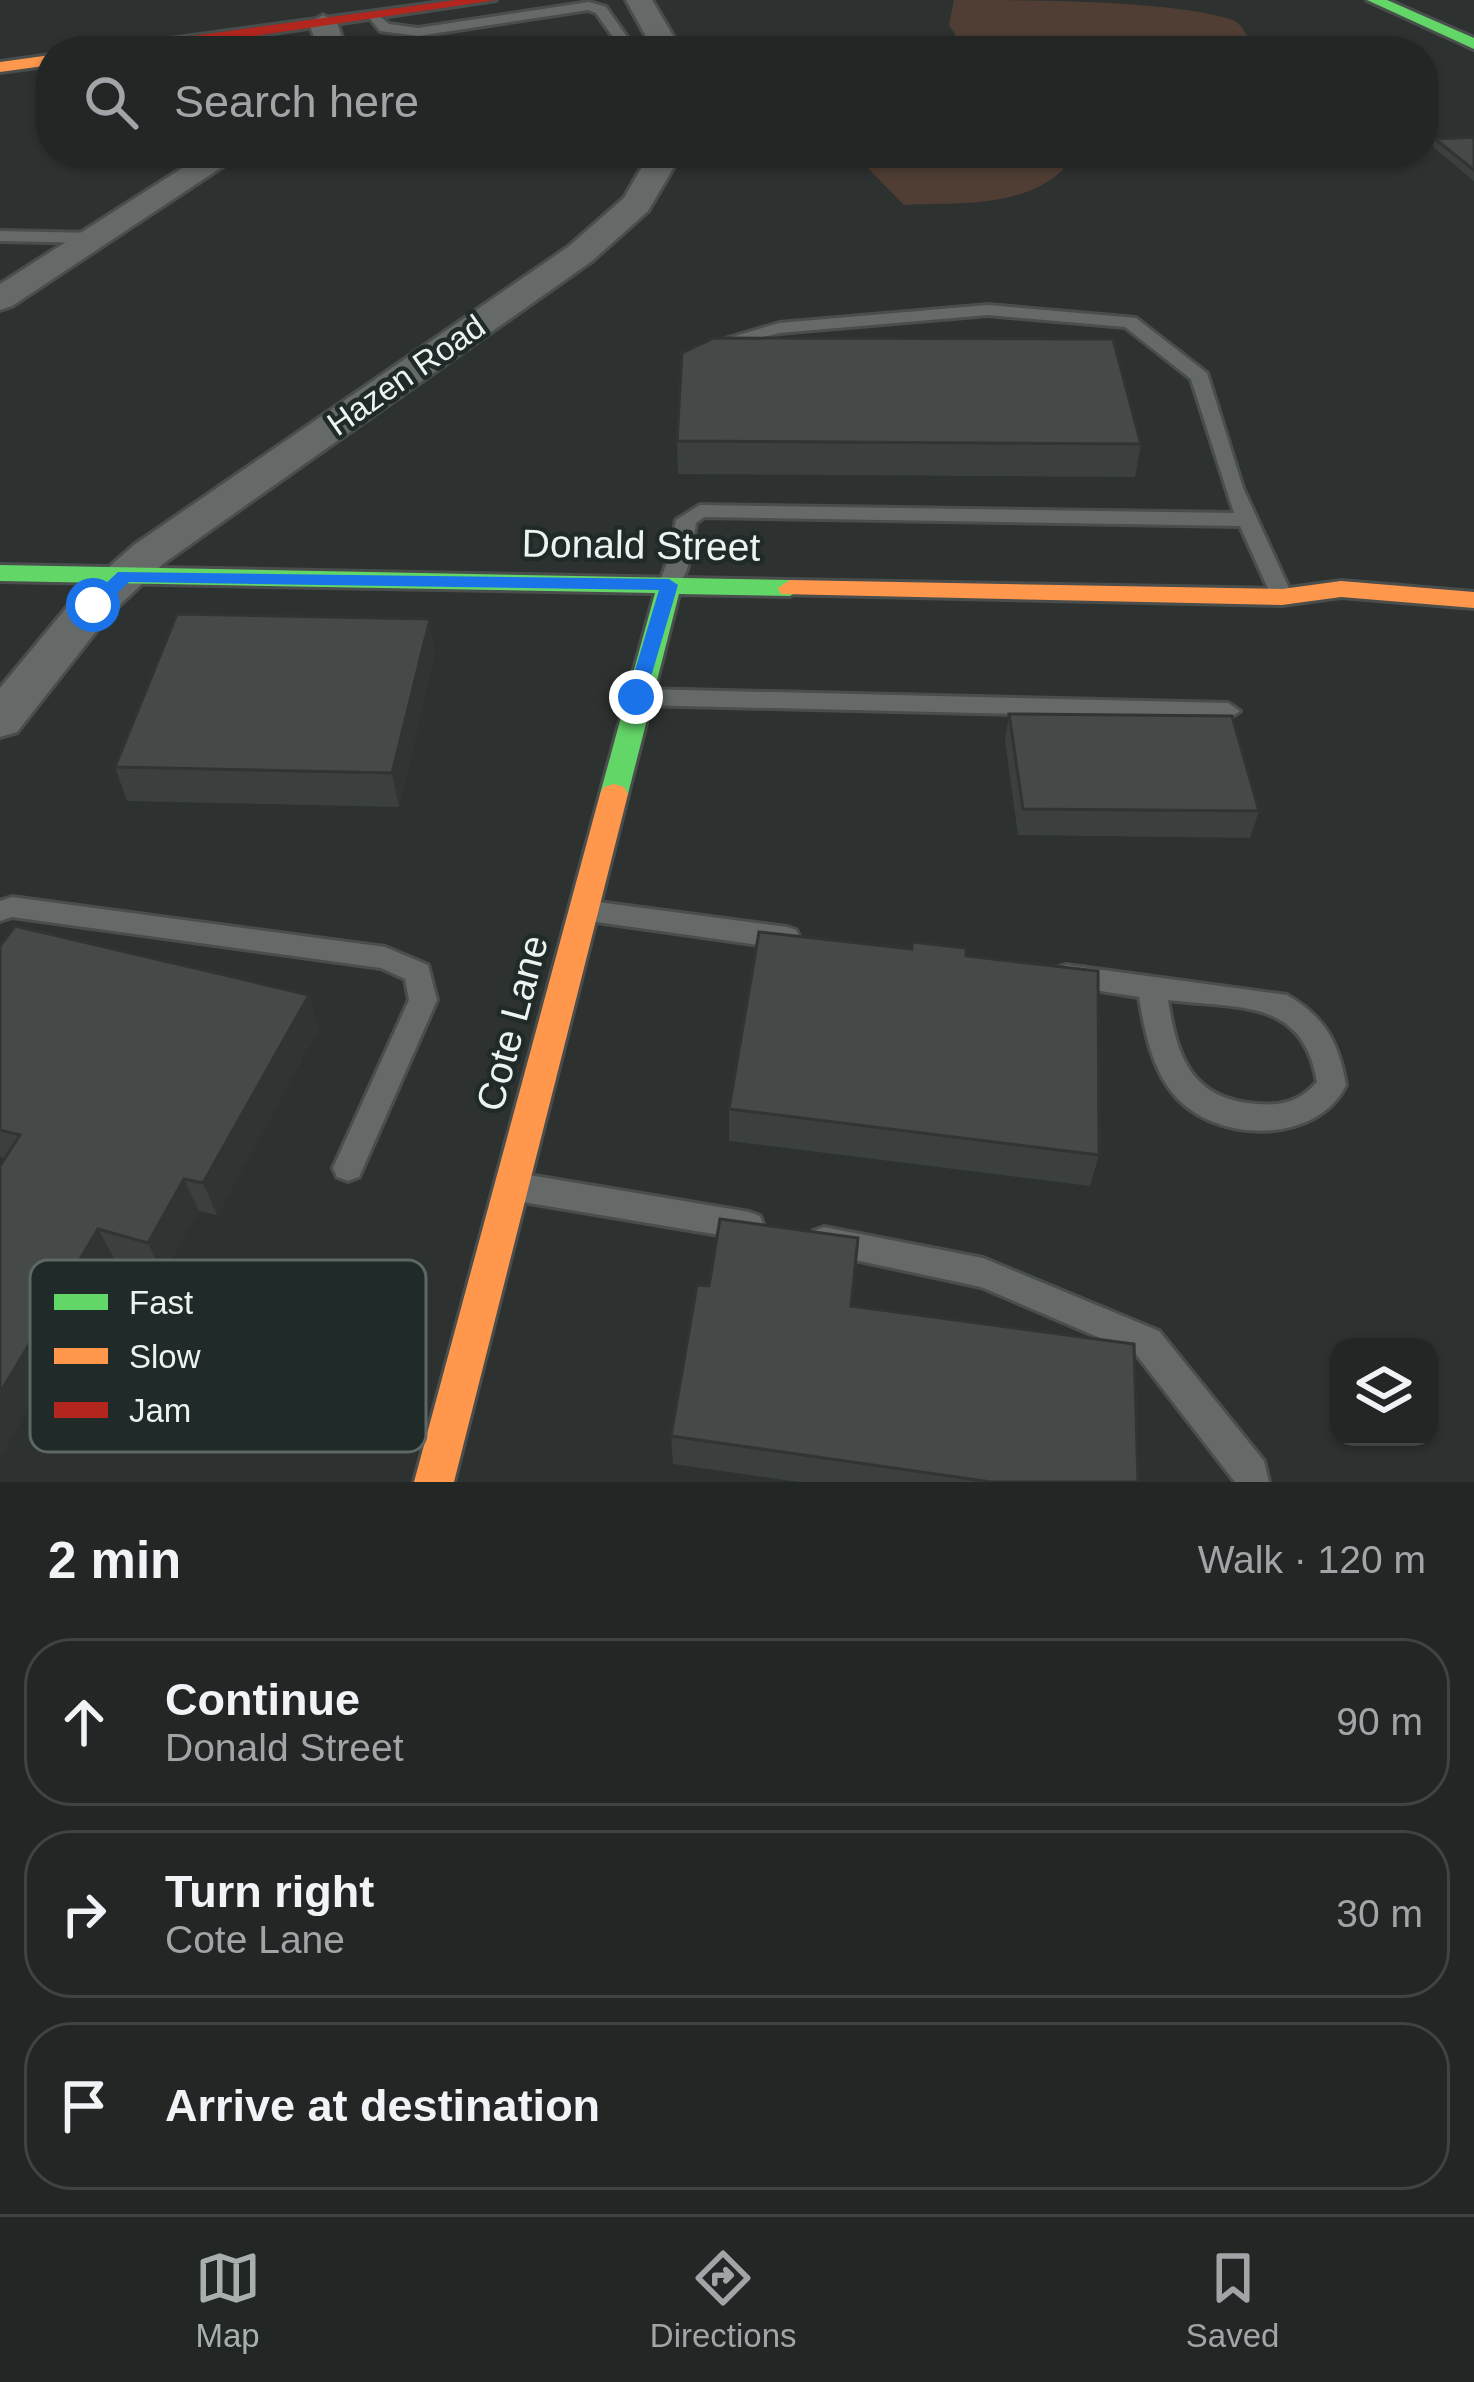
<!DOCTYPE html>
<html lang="en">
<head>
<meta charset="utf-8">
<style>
	:root { --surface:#222625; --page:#2e3232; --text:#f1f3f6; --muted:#a2a5a7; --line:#3f4342; --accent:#a9afae }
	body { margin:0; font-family:Helvetica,sans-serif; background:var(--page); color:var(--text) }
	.controls { position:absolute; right:36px; bottom:36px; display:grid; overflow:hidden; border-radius:24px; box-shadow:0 3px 9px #0004 }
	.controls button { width:108px; height:108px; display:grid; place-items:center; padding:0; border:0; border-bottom:3px solid var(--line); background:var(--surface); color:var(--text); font:60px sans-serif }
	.stop { position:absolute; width:36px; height:36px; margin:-27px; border:9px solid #1a73e8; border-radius:50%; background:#fff }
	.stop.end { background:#1a73e8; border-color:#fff; box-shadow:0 3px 12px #0008 }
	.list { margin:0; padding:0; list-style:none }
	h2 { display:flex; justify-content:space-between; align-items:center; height:156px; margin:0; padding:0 48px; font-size:51px }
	h2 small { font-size:39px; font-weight:400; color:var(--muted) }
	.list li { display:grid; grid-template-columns:78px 1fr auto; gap:36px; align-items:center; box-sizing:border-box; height:168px; margin:0 24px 24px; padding:0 24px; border:3px solid var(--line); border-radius:48px }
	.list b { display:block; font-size:45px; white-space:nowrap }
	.list p { margin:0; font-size:39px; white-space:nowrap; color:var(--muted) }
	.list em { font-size:39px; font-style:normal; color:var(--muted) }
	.icon { flex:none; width:66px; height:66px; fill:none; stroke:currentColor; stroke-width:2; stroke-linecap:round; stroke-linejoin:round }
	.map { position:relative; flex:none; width:1474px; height:1482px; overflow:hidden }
	.search { position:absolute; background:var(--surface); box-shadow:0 3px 9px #0004; left:36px; right:36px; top:36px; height:132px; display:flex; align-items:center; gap:30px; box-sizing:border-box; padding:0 42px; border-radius:48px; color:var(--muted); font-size:45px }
	.sheet { height:732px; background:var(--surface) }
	nav { display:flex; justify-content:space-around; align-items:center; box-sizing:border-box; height:168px; border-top:3px solid var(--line); background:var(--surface); font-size:33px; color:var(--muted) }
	nav a { display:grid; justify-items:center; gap:6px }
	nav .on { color:var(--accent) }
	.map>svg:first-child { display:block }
	.green { fill:#503e34 }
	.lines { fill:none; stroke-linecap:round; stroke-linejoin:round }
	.lane-casing { stroke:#494d4c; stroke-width:6 }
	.street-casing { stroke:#494d4c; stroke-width:6 }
	.fast-casing { stroke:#494d4c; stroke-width:6 }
	.slow-casing { stroke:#494d4c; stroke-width:6 }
	.jam-casing { stroke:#494d4c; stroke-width:6 }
	.lane { fill:#656a69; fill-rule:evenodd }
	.street { fill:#656a69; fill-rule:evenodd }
	.fast { fill:#63d668; fill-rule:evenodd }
	.slow { fill:#ff974d; fill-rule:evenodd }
	.jam { fill:#b3261e; fill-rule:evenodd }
	.wall { fill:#3b403f }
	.shaded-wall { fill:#303433 }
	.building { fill:#454a49; stroke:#303433; stroke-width:3 }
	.route { fill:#1a73e8 }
	.labels { text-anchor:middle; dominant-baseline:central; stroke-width:9; stroke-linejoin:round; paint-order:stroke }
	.far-street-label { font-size:33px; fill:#ecf3f1; stroke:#202b29 }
	.street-label { font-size:39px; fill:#ecf3f1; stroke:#202b29 }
	.key { fill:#202b29; stroke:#5d6765; stroke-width:3 }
	.key-label { font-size:33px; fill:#ecf3f1 }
</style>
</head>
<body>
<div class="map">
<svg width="1474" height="1482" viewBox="0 0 1474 1482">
	<rect width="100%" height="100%" fill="#2d3231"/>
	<path class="green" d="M954,0C1027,0 1172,0 1233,20C1245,26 1248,39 1252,51H991L958,39L949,25Z
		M853,153H1065L1063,170C1020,209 959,202 904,205Z"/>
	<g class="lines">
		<g class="lane-casing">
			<path id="lane" d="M589,2L606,7L637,51H623L596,13L588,10L418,36L380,31L368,16L375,12L389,24L418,28Z
				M0,231L94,233L102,238L94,243L0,241Z
				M988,305L1136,318L1207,373L1243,488L1293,597L1290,602H1274L1240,526L704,517L696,523C692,546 691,581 669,592L661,590L658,585L669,558L676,520L700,505L1234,513L1191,379L1125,327L988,315L779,333L721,348L712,343L779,323Z
				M642,689L1228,703L1240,711L1228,719L642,705L630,697Z
				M12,897L385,947L428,965L437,1000L359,1177L348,1181L337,1177L333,1168L409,1000L405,979L381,968L12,917L0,921V901Z
				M590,901L787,927L796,930L800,938L796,946L787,949L590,921L581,918L577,911L581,904Z
				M1066,965L1287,995C1325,1017 1339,1043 1346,1085C1318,1143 1223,1143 1180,1101C1153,1075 1145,1033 1139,997L1056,984L1052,976L1056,968ZM1168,1000C1237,1009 1303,997 1317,1082C1300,1101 1283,1106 1258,1104C1192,1100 1177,1058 1168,1000Z
				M523,1174L749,1212L760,1216L764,1226L760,1236L749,1240L523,1202L512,1198L508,1188L512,1178Z
				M824,1227L983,1258L1159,1331L1264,1461L1269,1482H1235L1135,1353L981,1287L813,1251L808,1241L813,1231Z"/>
		</g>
		<g class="street-casing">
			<path id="street" d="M626,0H652L682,51H654Z
				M323,15L337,23L347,51H319L309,23Z
				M206,153H243L12,306L0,310V284Z
				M650,153H682L648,211L592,261L164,563L109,615L17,732L0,737V688L77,595L134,545L568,247L624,198Z"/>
		</g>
		<g class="fast-casing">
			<path id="fast" d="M1367,0H1387L1474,38V49Z
				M0,565L790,580L802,588L790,596L679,594L628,794L624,801H604L600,794L655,593L0,581Z"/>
		</g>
		<g class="slow-casing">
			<path id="slow" d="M51,55V65L0,72V62Z
				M790,580L1282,589L1341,581L1474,592V608L1341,597L1282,605L781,594L778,588Z
				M614,784L624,787L628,794L454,1482H414L600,794L604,787Z"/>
		</g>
		<g class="jam-casing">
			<path id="jam" d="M456,0H496L153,51H111L119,46Z"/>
		</g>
		<use href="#lane" class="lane"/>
		<use href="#street" class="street"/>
		<use href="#fast" class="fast"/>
		<use href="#slow" class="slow"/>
		<use href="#jam" class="jam"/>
	</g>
	<path class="wall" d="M1474,137V181L1433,147L1435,139Z
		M677,441L1141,444L1135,477L678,474Z
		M435,653L399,807L127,801L115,767Z
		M1009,714L1259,811L1250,838L1018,835L1005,741Z
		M0,946L319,1028L217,1215L199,1211L163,1274L115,1260L0,1457V1166L5,1158L0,1157Z
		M966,956L1099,1155L1090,1186L729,1141V1109Z
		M851,1306L1138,1482H799L673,1464L671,1436Z"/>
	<path class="shaded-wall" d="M430,619L435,653L399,807L392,773Z
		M309,995L319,1028L217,1215L203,1183Z
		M184,1179L199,1211L163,1274L148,1243Z
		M98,1229L115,1260L0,1457V1393Z"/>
	<path class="building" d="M1474,137V170L1435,139Z
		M714,338L1113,339L1141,444L677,441L682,353Z
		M177,614L430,619L392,773L115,767Z
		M1009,714L1232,716L1259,811L1023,809Z
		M15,926L309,995L203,1183L184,1179L148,1243L98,1229L0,1393V1166L20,1135L0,1130V946Z
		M759,932L912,949V942L966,948V956L1098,971L1099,1155L729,1109Z
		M720,1219L858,1238L851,1306L1134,1344L1138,1482H991L671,1436L697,1285L709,1286Z"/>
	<path class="route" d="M118,572L669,579L678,585L645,697L636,704L627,697L659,590L129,582L100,610H87V601Z"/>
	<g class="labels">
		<g class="far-street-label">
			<text transform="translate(406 375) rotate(-35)">Hazen Road</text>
		</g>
		<g class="street-label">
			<text transform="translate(641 545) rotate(1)">Donald Street</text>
			<text transform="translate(512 1023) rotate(-75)">Cote Lane</text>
		</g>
	</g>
	<rect x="30" y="1260" width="396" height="192" rx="18" class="key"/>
	<rect x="54" y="1294" width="54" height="16" fill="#63d668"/>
	<rect x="54" y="1348" width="54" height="16" fill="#ff974d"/>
	<rect x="54" y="1402" width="54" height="16" fill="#b3261e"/>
	<g class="key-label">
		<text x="129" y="1314">Fast</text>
		<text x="129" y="1368">Slow</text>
		<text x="129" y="1422">Jam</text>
	</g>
</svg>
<div class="controls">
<button><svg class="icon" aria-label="layers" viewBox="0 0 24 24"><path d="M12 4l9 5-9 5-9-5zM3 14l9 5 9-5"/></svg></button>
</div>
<div class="stop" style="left:93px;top:605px"></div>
<div class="stop end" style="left:636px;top:697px"></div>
<div class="search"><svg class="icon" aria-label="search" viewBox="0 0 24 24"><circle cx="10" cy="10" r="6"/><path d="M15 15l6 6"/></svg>Search here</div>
</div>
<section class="sheet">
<h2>2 min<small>Walk · 120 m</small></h2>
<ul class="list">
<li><svg class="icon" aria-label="ahead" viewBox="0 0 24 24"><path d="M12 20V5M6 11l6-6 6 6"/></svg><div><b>Continue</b><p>Donald Street</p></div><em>90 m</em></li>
<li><svg class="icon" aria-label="right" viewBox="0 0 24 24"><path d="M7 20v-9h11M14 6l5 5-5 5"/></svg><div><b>Turn right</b><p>Cote Lane</p></div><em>30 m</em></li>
<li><svg class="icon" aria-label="arrive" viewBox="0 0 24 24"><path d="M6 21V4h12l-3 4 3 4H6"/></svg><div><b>Arrive at destination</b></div></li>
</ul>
</section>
<nav>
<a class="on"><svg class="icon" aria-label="map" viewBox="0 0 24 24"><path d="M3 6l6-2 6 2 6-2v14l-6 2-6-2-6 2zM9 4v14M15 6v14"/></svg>Map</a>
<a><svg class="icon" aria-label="directions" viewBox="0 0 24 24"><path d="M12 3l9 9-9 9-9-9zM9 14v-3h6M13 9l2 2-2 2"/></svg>Directions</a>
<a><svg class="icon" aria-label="saved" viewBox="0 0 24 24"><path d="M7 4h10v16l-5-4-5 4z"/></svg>Saved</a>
</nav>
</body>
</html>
